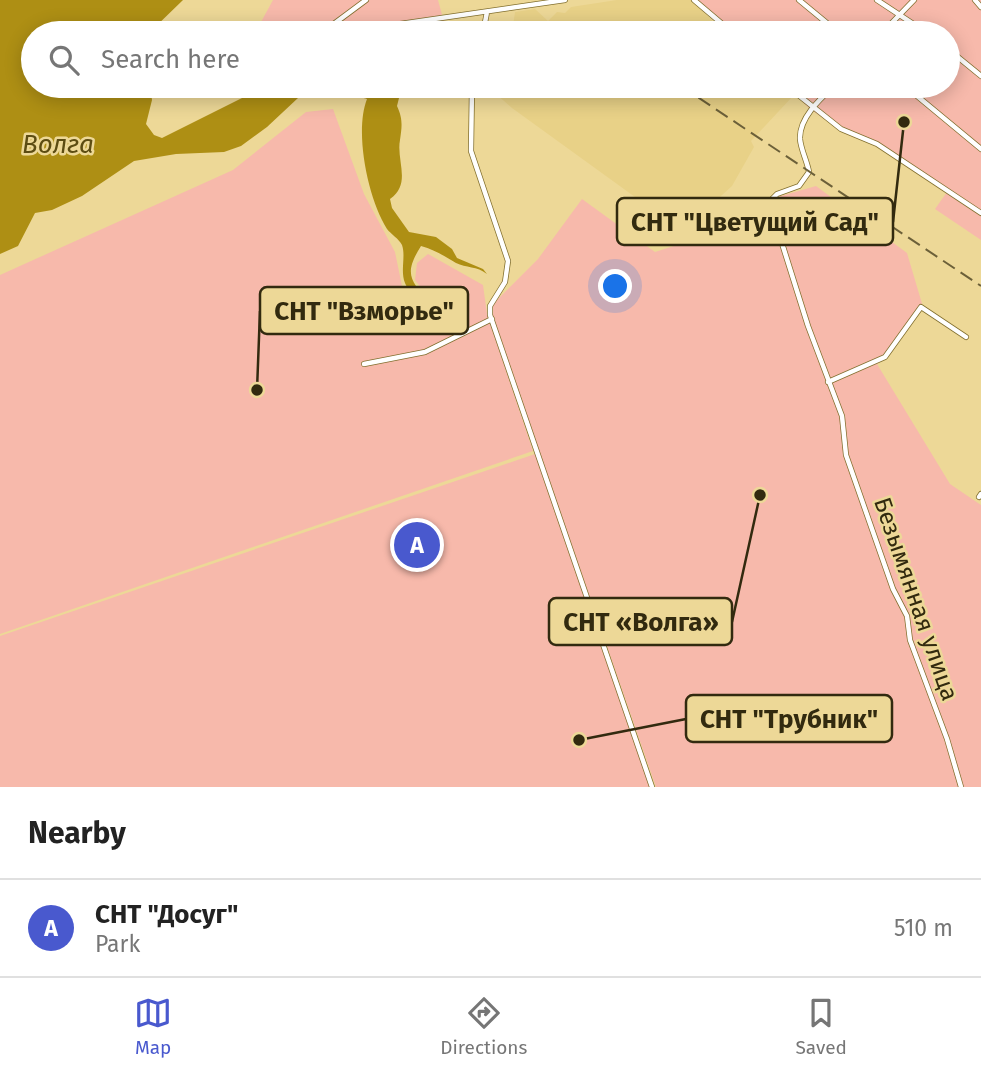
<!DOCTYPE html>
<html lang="en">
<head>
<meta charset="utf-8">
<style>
	:root { --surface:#fff; --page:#f6f6f6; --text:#222; --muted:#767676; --line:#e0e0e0; --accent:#4959ce }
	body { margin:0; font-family:"Fira Sans",sans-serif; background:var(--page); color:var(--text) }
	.you { position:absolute; left:616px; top:287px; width:24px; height:24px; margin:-18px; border:5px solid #fff; border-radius:50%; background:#1a73e8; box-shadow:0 0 0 10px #1a73e833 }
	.badge { display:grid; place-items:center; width:46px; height:46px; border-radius:50%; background:var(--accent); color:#fff; font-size:23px; font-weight:700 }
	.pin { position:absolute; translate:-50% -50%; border:4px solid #fff; box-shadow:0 2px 7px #0006 }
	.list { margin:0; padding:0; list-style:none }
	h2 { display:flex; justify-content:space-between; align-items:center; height:91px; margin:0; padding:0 28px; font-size:30px }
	h2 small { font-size:23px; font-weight:400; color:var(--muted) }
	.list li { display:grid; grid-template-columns:46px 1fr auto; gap:21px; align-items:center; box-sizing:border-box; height:98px; padding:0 28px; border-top:2px solid var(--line) }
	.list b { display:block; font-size:26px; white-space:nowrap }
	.list p { margin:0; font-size:23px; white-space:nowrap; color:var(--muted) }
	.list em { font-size:23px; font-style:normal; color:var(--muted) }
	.icon { flex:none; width:38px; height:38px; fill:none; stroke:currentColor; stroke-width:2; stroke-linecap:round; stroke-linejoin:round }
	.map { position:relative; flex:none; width:981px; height:787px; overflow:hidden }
	.search { position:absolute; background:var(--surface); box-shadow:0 4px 18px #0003; left:21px; right:21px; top:21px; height:77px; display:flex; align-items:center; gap:18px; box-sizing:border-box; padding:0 24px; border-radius:38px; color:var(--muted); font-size:26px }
	.sheet { height:189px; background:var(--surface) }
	nav { display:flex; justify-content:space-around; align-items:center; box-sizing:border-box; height:98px; border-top:2px solid var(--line); background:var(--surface); font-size:19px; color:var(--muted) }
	nav a { display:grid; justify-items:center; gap:4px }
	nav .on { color:var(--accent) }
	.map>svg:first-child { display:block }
	.built { fill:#e8d187 }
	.green { fill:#f7b9ab }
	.water { fill:#ae8f14 }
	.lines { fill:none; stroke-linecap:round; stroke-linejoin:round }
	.minor-casing { stroke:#826f2e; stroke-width:6 }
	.minor { stroke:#fff; stroke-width:4.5 }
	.rail { stroke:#6c6039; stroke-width:2; stroke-dasharray:14 7; stroke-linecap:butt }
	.labels { text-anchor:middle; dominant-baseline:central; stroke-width:5; stroke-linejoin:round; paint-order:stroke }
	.street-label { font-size:24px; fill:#322a0f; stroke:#edd897 }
	.water-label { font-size:26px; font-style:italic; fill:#5c4c12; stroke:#edd897 }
	.leader { fill:none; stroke:#322a0f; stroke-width:2.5 }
	.callout-dot { fill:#322a0f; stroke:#edd897; stroke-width:2.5 }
	.callout { fill:#edd897; stroke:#322a0f; stroke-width:2.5 }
	.callout-label { font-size:26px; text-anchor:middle; font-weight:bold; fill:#322a0f }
</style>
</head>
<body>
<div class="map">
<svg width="981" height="787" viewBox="0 0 981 787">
	<rect width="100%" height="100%" fill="#edd897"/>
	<path class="built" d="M617,0H691L725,33H512L515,12L535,9L548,21L557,12L565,13L571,7Z
		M487,86H781L792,97L751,141L754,147L732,186L682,231L512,108Z"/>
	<path class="green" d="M273,0H438L444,22L362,33H255Z
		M696,0H981V240L935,209L947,192L878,146L846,134L810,109L786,86H948V33H731Z
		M333,109L364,194L395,252L402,286L428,315L432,302L415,280L417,263L428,254L483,285L487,314L533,451L0,634V275L233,170L306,112Z
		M816,186L907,253L923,307L889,356L877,364L950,484L981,505V787H656L489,308L538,259L582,199L655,252L771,215L767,200Z
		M535,454L652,787H0V636Z"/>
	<path class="water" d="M0,0H183L149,33H33V86H150L152,100L146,124L154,135L162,138L256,91L260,86H402L397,106C403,119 402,126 400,140C396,160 412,184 390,199L392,208L409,232L436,237L452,249L457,258L483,269L487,274C477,266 466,268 456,263C444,256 435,250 421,246C403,275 411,279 429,304L426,312C422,298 410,295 405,283C400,271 406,256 402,245C399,239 391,234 387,229C368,199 354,132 367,99C361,96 311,98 298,98L267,127L241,146L224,152L176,154L134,161L82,196L52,210L35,213L18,246L0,254Z"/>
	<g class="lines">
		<g class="minor-casing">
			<path id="minor" d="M694,0L733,33
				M799,0L839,33
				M877,0L927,33
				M975,0L981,7
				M328,33L331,26L366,0
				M338,33L565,0
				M483,33L487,12
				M882,33L914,0
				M948,49L981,76
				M472,86L471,151L508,261L505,282L490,306V315L652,787
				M787,86L841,129L877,144L981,213
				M834,86C820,99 799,118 800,139C801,150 807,161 809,172L799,186L777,194L769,202L808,326L842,416L846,455L893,589L907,616L910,640L947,739L961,787
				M905,86L981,149
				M364,364L425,352L492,319
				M828,382L885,357L921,307L966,337
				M979,497L981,494"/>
		</g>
		<use href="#minor" class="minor"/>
		<path class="rail" d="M681,86L981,286"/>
	</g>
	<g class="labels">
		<g class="street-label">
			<text transform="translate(916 599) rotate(71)">Безымянная улица</text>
		</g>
		<g class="water-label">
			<text x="58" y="144">Волга</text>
		</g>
	</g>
	<path class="leader" d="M904 122L893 222M257 390L260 311M760 495L732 622M579 740L686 719"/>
	<g class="callout-dot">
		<circle cx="904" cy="122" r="7"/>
		<circle cx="257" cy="390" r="7"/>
		<circle cx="760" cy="495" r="7"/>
		<circle cx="579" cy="740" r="7"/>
	</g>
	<g class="callout">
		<rect x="617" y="198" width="276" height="47" rx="7"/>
		<rect x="260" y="287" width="208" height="47" rx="7"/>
		<rect x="549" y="598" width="183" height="47" rx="7"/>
		<rect x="686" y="695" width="206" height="47" rx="7"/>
	</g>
	<g class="callout-label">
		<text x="755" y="231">СНТ "Цветущий Сад"</text>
		<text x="364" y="320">СНТ "Взморье"</text>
		<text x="641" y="631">СНТ «Волга»</text>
		<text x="789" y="728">СНТ "Трубник"</text>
	</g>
</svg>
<div class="you"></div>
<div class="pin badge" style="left:417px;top:545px">A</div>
<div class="search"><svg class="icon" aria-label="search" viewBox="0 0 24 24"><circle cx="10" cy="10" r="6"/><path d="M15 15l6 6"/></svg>Search here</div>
</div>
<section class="sheet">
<h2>Nearby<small></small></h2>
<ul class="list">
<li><span class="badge">A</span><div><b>СНТ &quot;Досуг&quot;</b><p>Park</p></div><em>510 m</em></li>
</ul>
</section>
<nav>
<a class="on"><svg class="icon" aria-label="map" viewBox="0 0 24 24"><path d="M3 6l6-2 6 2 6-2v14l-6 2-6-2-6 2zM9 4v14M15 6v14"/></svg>Map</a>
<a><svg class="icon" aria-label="directions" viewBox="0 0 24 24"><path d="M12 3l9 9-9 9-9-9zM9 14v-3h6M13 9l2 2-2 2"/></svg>Directions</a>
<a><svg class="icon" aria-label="saved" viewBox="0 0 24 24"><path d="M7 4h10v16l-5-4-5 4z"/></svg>Saved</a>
</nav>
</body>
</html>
